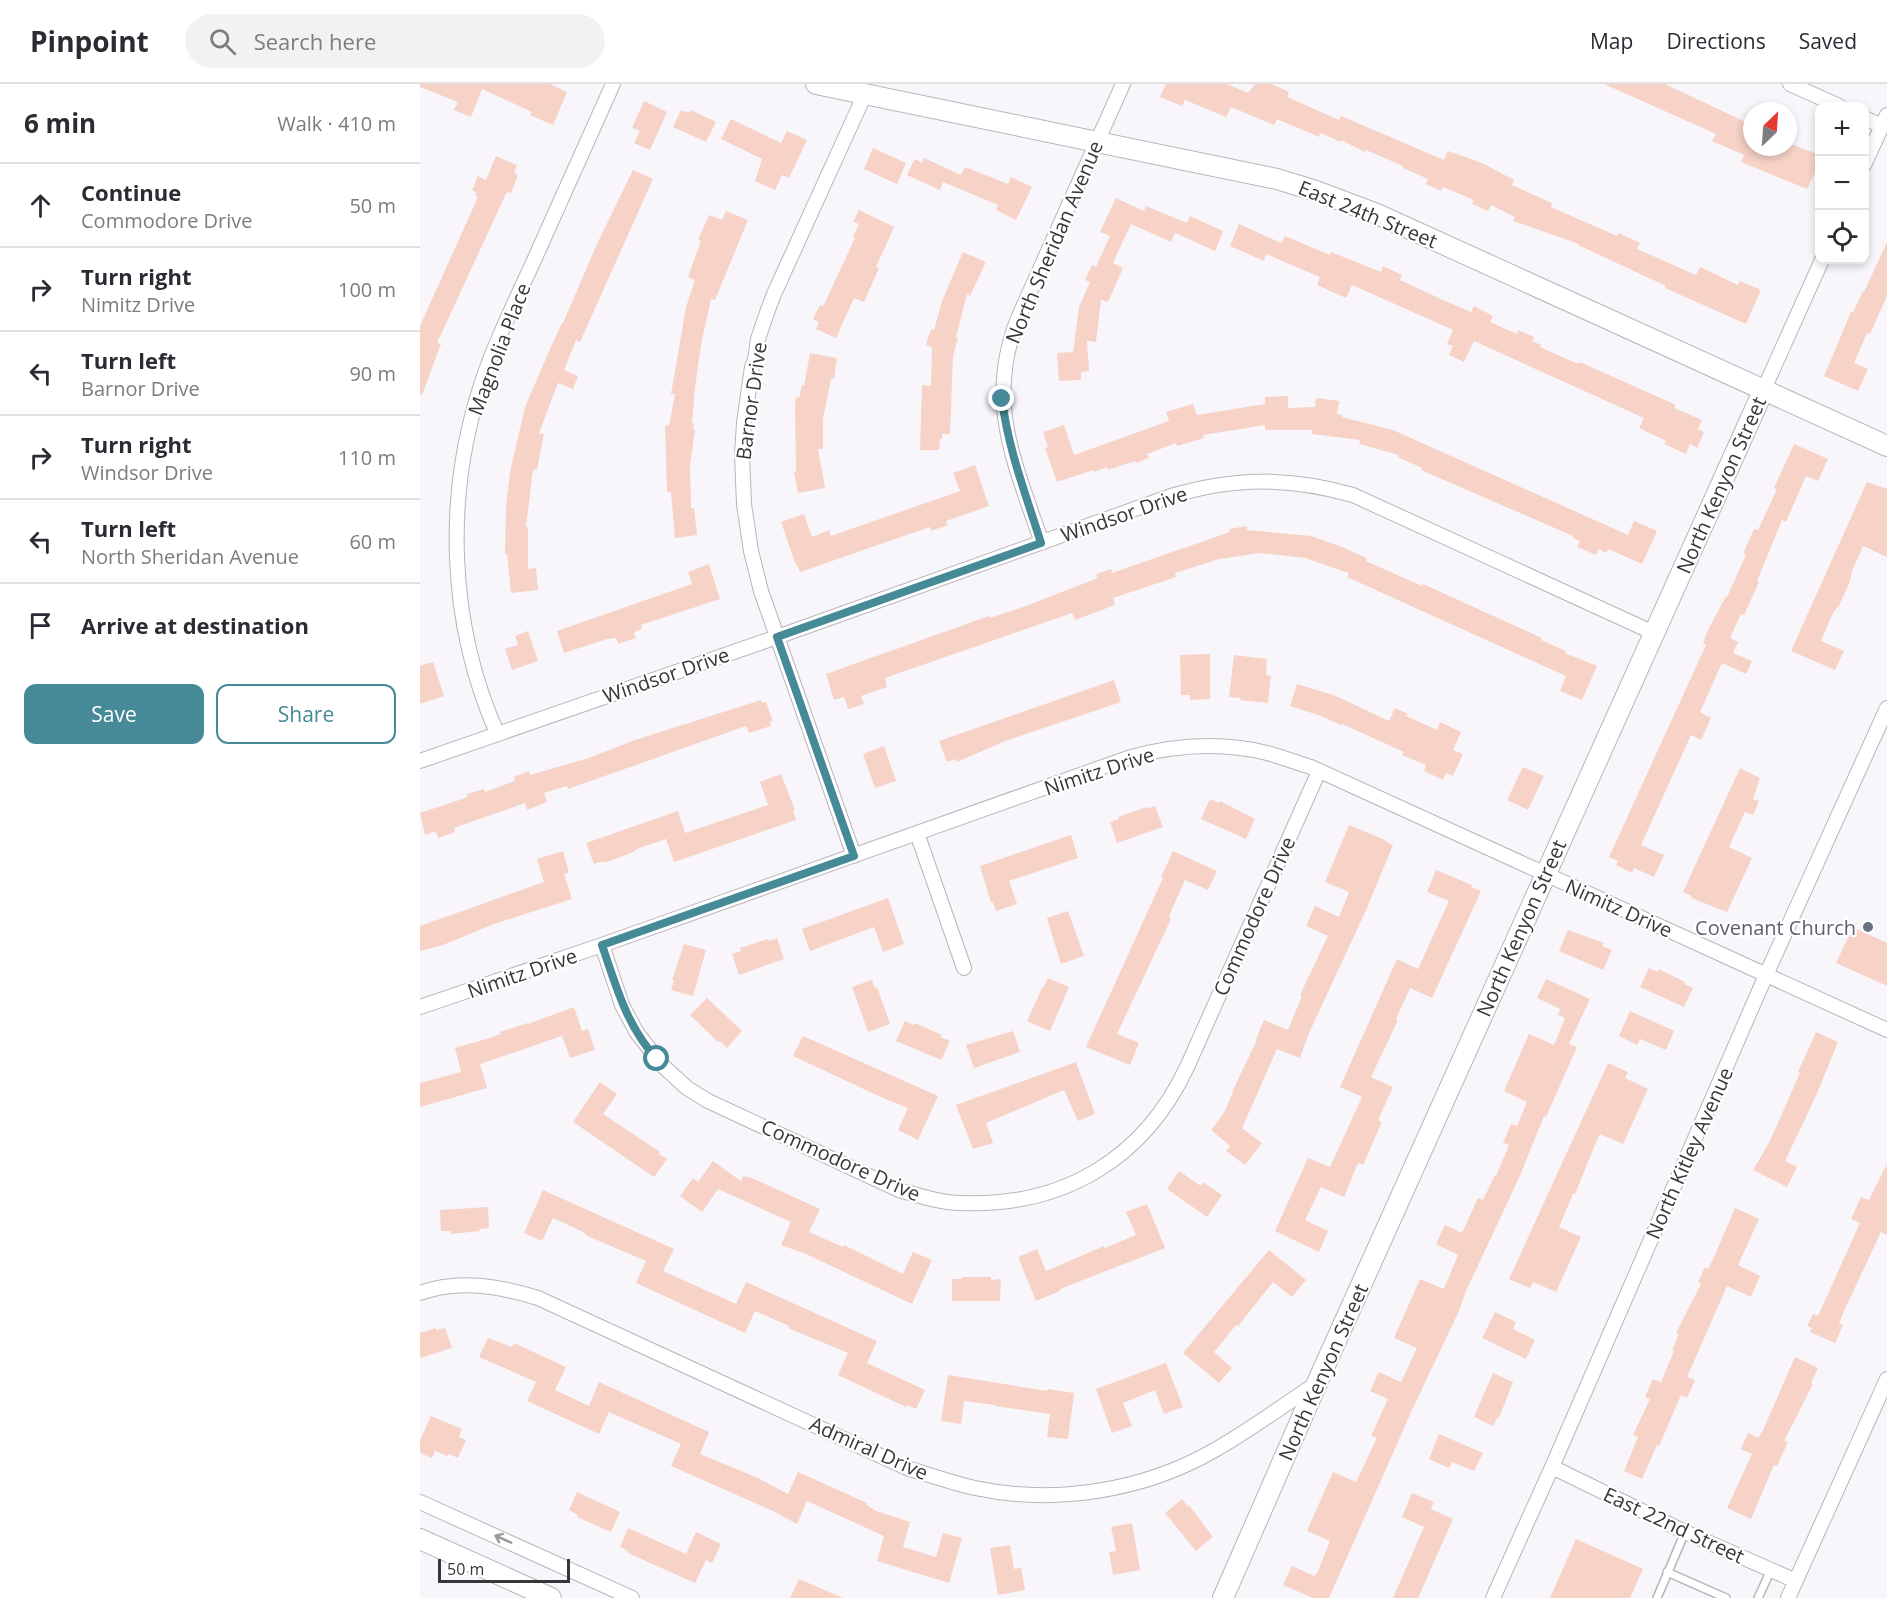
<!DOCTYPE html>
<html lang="en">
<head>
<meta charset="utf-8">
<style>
	:root { --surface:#fff; --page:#f2f2f3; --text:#2b2b33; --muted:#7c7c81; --line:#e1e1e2; --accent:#458a96 }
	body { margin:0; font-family:"Open Sans",sans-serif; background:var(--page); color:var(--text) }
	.controls { position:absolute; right:18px; top:18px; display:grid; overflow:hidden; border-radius:12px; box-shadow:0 3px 9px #0003 }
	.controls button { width:54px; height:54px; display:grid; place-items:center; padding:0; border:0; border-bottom:2px solid var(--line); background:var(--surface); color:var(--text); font:30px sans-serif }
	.compass { position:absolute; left:1323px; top:18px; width:54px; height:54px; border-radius:50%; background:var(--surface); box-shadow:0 3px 9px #0003; rotate:25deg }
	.scale { position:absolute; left:18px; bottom:15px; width:132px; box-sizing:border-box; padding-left:6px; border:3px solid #373638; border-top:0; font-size:16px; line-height:21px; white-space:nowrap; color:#373638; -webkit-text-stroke:4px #fff; paint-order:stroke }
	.stop { position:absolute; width:18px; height:18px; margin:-14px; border:4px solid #458a96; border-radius:50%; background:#fff }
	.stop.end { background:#458a96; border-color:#fff; box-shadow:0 2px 6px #0008 }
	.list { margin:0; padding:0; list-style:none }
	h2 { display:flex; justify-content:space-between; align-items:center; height:78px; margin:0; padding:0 24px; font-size:26px }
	h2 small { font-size:20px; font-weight:400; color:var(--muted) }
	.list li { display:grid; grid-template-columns:39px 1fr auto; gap:18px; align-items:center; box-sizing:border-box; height:84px; padding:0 24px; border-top:2px solid var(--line) }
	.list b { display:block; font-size:22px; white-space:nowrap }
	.list p { margin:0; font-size:20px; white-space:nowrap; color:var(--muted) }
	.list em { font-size:20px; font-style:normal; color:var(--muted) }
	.actions { display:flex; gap:12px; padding:18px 24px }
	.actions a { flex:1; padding:14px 0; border:2px solid var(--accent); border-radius:12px; text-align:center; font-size:21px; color:var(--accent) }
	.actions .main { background:var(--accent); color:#fff }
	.icon { flex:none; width:33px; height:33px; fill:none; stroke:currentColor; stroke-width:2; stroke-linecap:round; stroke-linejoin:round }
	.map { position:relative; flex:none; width:1467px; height:1514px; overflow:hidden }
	header { display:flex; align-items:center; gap:36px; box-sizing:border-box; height:84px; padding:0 30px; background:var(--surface); border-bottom:2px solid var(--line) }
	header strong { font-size:28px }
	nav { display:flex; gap:33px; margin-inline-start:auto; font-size:21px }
	.search { width:420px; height:54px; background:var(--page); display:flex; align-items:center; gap:15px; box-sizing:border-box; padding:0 21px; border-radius:33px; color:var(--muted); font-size:22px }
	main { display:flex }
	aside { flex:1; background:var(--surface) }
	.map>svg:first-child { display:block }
	.building { fill:#f7d2c7 }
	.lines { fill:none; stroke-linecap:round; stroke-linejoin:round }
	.lane-casing { stroke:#b7b5ba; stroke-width:10 }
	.street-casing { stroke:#b7b5ba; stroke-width:16 }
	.secondary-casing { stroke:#b7b5ba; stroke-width:22 }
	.lane { stroke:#fff; stroke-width:7 }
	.street { stroke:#fff; stroke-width:14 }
	.secondary { stroke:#fff; stroke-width:20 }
	.oneway { stroke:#9b9a9c }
	.route { stroke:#458a96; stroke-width:8 }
	.worship-dot { fill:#6b7280; stroke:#fff; stroke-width:2 }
	.labels { text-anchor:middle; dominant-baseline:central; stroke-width:4.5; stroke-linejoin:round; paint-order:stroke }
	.street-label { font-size:20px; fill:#373638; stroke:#fff }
	.worship-label { font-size:20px; fill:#5b616d; stroke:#fff; text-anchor:end }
</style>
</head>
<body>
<header>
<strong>Pinpoint</strong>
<div class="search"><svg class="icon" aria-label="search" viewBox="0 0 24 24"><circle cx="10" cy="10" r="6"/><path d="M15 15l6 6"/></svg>Search here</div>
<nav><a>Map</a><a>Directions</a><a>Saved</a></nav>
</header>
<main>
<aside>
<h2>6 min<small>Walk · 410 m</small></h2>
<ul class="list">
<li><svg class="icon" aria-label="ahead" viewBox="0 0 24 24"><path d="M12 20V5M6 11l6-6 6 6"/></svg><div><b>Continue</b><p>Commodore Drive</p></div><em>50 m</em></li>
<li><svg class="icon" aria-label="right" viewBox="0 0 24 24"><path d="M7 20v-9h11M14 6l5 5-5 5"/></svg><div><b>Turn right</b><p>Nimitz Drive</p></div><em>100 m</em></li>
<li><svg class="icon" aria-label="left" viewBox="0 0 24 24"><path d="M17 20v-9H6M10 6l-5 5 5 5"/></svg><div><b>Turn left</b><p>Barnor Drive</p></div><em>90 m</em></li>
<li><svg class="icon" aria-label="right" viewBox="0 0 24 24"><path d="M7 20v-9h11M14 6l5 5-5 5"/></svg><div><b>Turn right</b><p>Windsor Drive</p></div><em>110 m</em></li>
<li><svg class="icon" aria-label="left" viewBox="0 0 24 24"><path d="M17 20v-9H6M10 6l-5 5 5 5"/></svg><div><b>Turn left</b><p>North Sheridan Avenue</p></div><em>60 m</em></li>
<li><svg class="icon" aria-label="arrive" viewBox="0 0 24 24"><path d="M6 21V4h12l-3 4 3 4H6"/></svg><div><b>Arrive at destination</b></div></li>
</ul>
<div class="actions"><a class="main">Save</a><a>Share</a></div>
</aside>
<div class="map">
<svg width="1467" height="1514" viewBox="0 0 1467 1514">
	<rect width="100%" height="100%" fill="#f8f6fb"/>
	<path class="building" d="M0,0H130L147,8L133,41L110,31L112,28L62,5L51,33L34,26L38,18L0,3Z
		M746,0H807L828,9L835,0H852L869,8L867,13L919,36L921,32L1024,76L1028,67L1062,79L1094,96L1092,101L1132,119L1131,123L1197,152L1199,149L1220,159L1217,165L1276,191L1280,183L1318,201L1320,197L1341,206L1326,240L1245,204L1246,202L1158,161L1159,160L1093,137L1095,133L1071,121L1068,127L1052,120L1054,116L1023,103L1021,107L1006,100L1008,95L983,84V82L946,66L945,68L921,56V58L901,49L899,53L857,35L854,41L811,23L806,33L765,16L762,22L740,13Z
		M1184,0H1245L1332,41V63H1368V59L1400,71V79L1387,105L1321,78L1324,71L1292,57L1296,50Z
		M224,17L247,28L230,66L214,59L220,47L212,44Z
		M261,26L269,29L271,26L296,38L286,58L253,43Z
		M311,35L361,59L367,47L387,56L369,94L362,91L355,106L335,97L342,75L301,55Z
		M453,64L486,79L477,100L444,85Z
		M76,72L97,81L94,89L98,91L91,109L87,108L83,116L17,259L21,260L2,311H0V242L58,113L55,112L57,109L52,106L58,92L66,96Z
		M504,74L541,91L545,83L588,100L591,93L612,103L596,136L576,126L578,121L523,98L520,106L487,91L495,75L502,79Z
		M213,86L233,95L160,258L156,256L144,286L158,292L153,305L138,299L119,349L124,350L117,386L113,385L106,443H108V485L116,484L118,506L91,509L87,470H85L86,421L90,388L105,323L130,265L142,239H143L177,160Z
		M696,114L724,127L726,122L767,139L770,132L803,147L795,167L755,149L751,158L711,140L693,179L703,184L688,218L681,216L676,258L667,257L669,287L661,288V296L639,297L637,269L653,268L659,223L670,198L665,196L672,181L676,183L690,152L680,148Z
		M439,126L474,143L456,183L459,184L444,218L434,214L416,254L396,245L399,238L393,235L400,221L403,222L409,210L435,154L433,153L439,140L433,138Z
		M306,127L328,136L295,216L291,215L281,261L275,304L272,339H274L273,345L275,346L270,381L271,424H274L277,451L255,454L251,408H247L245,341L249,342L255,310H251L266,223L275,196L268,193L281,157L278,156L289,131L302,136Z
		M819,140L861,159L865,152L910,171L911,168L961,188L963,182L982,191L980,196L1023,216L1051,228L1054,222L1073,232L1070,238L1097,250L1098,246L1114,253L1112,257L1121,261L1120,263L1158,280L1160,278L1256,321L1254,324L1282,336L1278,345L1284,348L1277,364L1270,360L1266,370L1244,360L1246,357L1219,344L1224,334L1054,257L1044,278L1029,271L1033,262L1027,260L1033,246L932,201L926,214L897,201L900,193L846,170L844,177L810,162Z
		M1467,158V212L1450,250L1447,249L1434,279L1448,285L1438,307L1404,292L1431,228H1433L1443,207L1444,208Z
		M543,168L566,178L550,212L547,210L536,253H538L533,273L530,350H522V355H520L519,366H500L502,301L511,302L512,263L506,261L511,245L514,246L522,217Z
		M390,269L417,274L414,295H411L403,335V365H398L405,404L378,409L374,388L376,387L375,321L376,313L379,314L382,301L384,302Z
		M868,312V324L895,323L896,314L919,317L917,330L922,331V333L973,346L1208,451L1214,437L1237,447L1222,480L1188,465L1186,469L1179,465L1176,471L1157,463L1160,457L1153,454V452L1001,386L1002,384L978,373L979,371L939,360L940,356L892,350V346H845V341L783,351L784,354L757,362L756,359L727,370L729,374L716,379L715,377L688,386L687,383L674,388L673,386L637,398L625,364L628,363L623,348L644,341L654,371L749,337L746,328L773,320L777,331L845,320V313Z
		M1374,360L1408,375L1398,397L1386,392L1366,438L1362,436L1337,497L1339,498L1324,531L1321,530L1310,554L1318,558L1313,569L1332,577L1326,590L1302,579L1280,628L1291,634L1281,656L1271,651L1221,761L1244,771L1234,793L1214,784L1212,789L1196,781L1198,777L1189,773L1286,561L1283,559L1288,546L1306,512L1307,513L1326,471L1323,470L1334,445L1338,446L1357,405L1354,404Z
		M555,381L569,422L526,437L528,441L511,447L510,443L501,446L380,488L377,481H376L361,438L384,430L392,453L409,446L411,452L540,407L533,389Z
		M1447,398L1467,405V473L1443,462L1432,487L1430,497L1418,524L1417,523L1412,531L1401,557L1424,567L1415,586L1371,567Z
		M827,442V446L891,452L922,463L947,474L946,477L1002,502L1003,500L1122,554L1121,556L1146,567L1145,569L1177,582L1162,616L1140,607L1146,592L927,493L929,489L885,474L840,469L799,475L755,489L756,493L693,514L695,521L655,536L652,529L465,594L467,603L441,612L444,620L428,625L424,613L414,616L406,590L569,532L570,534L603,523L678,494L676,490L691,485L692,489L810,448L809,445Z
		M289,480L300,515L221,541L222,545L214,548L216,554L198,560L196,554L187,555L144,569L137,547L272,500L268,488Z
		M108,547L118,577L92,586L85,565L98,561L95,552Z
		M790,570V615L770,616V611H761L760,571Z
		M814,571L847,575L846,591L851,592L848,619L820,616V614L809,613Z
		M13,578L24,612L0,620V582Z
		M694,596L701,618L585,657L537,678L536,675L527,678L519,657Z
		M877,600L916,612L969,637L975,624L988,630L986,632L1017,646L1020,638L1041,648L1033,666L1043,670L1033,692L1026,689L1023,696L1004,687L1006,681L982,671L984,668L922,640L921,641L901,632L870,622Z
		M341,616L342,619L346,618L353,637L350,638L351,642L329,649L326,642L148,705L147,702L124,709L127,718L107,726L105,719L34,744L35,748L18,754L16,747L5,751L0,729L48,713L47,710L64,705L65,708L95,697L94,693L109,687L110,691L169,674L212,657Z
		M464,662L476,697L455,704L443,670Z
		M1103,683L1124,692L1108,726L1087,716Z
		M1320,684L1340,694L1333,715L1339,717L1333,731L1325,728L1309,763L1332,774L1307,828L1271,814L1272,812L1263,808Z
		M361,690L375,726H373L376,736L254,778L246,755L219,764L211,769L184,779L183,777L174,780L166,759L258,727L265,749L348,721L340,698Z
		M790,715L799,719L800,717L835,735L826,755L781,735Z
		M735,722L743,743L697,759L690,738L699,735L698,733L727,723V725Z
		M929,741L965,756V757L973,761L947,824L889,949L880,974L857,965L822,1044L842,1059L825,1081L806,1067L810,1062L791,1046L804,1029L813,1008H812L837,956L836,955L844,936L868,946L882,912L880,911L908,852L886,842L895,822L919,833L929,808L905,798Z
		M651,751L658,774L589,797L597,820L576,827L573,818L571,819L560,782Z
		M143,767L149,789L144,790L152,815L74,840L23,861L0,867V842L124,798L117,775Z
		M753,767L797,787L788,806L765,796L752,825L749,834L751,835L697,950L719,959L710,981L666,963L743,794L741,793Z
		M1016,786L1052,801L1051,803L1061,807L1012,914L990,904L976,935L978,936L951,993L973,1003L958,1036L962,1038L943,1081L938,1079L924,1113L901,1103L885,1136L908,1147L899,1168L855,1147L888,1074L910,1083L942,1013L920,1003L977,875L998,885L1029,817L1007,808Z
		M468,814L484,860L463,868L454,843L390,867L382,845Z
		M648,827L664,872L641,880L627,834Z
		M1433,843L1467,859V902L1416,879Z
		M1148,846L1184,859L1182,862L1192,866L1183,886L1139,867Z
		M357,854L364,875L319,891L312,870L321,867L320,864L348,855L349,857Z
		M264,860L286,866L273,912L251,906L254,897L252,896Z
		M1229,884L1238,888L1239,885L1265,898L1264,900L1273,904L1264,923L1220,903Z
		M628,894L649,903L630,947L607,937L623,902L624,903Z
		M1126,895L1170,915L1149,960L1157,963L1126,1033L1124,1032L1099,1094L1046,1207L1038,1229L992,1326L909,1514H893L863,1501L872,1482L894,1492L898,1487L910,1457L887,1447L913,1388L936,1398L957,1354L951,1352L968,1315L950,1307L959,1288L981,1298L997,1264L974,1254L1000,1195L1024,1205L1038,1171L1016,1160L1025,1141L1042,1149L1058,1114L1063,1116L1075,1091L1076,1092L1089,1061L1083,1059L1091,1040L1097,1042L1107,1018L1084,1007L1109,950L1134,961L1145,934L1138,931L1140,925L1117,914Z
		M452,896L455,904L457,903L470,940L448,948L432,903Z
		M287,914L322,947L307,964L300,957L298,958L270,931Z
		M154,923L162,947L168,945L175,966L150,974L142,952L60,980L67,1004L0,1023V999L41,988L35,964L66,955L81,950L80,948L108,939V940Z
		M1210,927L1254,947L1246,966L1220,955L1217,961L1199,952Z
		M485,937L494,941L495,939L522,951L520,953L530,957L521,976L476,957Z
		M593,947L600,968L554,984L546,961Z
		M1396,948L1418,958L1395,1014L1365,1077L1377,1083L1367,1103L1333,1086L1349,1059L1380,989L1378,988Z
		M383,952L518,1012L498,1056L478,1046L488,1024L463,1014L373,972Z
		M656,978L675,1030L658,1037L644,1006L566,1039L573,1059L553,1065L536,1021Z
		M1188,979L1208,988L1205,994L1228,1005L1203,1060L1180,1050L1177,1056L1155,1110H1153L1139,1143L1161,1153L1136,1208L1113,1198L1110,1204L1089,1195Z
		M180,998L197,1010L183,1030L240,1068L239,1070L247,1075L234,1093L153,1038Z
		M293,1077L321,1097L323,1092L332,1094L400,1125L389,1148L423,1163L424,1161L483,1190L493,1168L512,1176L492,1220L386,1170L361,1161L371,1138L298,1105L282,1128L260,1112L273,1094L278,1098Z
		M1467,1080V1151L1461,1148L1424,1227L1419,1239L1423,1241L1415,1259L1390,1248L1392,1244L1387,1242L1393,1230L1398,1232L1440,1139L1431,1135L1441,1113L1449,1116Z
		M759,1087L781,1102L783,1098L802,1111L787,1133L747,1105Z
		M123,1106L254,1165L243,1187L316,1220L326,1198L457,1257L447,1279L505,1306L496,1325L487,1321L486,1323L418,1291L428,1269L368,1244L369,1242L335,1227L325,1249L216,1199L226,1177L165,1151L166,1150L157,1145L133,1134L122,1157L104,1149Z
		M727,1120L745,1164L640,1205V1207L616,1217L598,1173L617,1165L626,1187L684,1162L685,1164L716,1151L706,1128Z
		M68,1123L69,1144L59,1145L60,1147L31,1150V1147H21L20,1126Z
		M1315,1124L1339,1135L1318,1181L1340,1192L1331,1213L1307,1202L1267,1293L1275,1296L1267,1314L1261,1311L1239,1362L1237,1361L1222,1395L1204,1387L1218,1353L1213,1351L1230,1315L1225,1313L1233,1295L1241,1298L1254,1267L1252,1266L1259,1250L1256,1249L1281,1200L1278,1198L1285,1183L1288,1185L1295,1171Z
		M849,1166L886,1196L872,1213L853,1198L818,1242L816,1241L794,1268L812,1284L799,1299L763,1269Z
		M542,1193H571V1196L581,1195L580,1217H532V1195H542Z
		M1075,1228L1096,1238L1093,1245L1115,1256L1106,1275L1062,1254Z
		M16,1244V1246L25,1244L32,1264L0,1274V1249Z
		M68,1254L92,1263L94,1259L146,1283L135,1306L169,1322L179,1298L289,1348L280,1370L338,1394L368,1410L378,1388L447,1419L446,1421L454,1425L453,1426L490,1438L483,1463L516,1473L523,1449L542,1454L529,1499L457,1477L464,1452L387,1417L377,1440L353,1427L251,1382L261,1360L189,1328L179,1350L107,1317L116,1298L59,1273Z
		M1375,1273L1398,1284L1391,1299L1393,1300L1364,1357L1368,1358L1357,1382L1354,1381L1331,1435L1307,1424L1332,1370L1321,1365L1328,1349L1338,1354L1343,1346Z
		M746,1279L763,1323L744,1330L735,1306L703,1319L712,1342L692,1349L676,1305Z
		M1073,1289L1093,1298L1079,1334H1077L1073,1342L1054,1333Z
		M528,1291L627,1307L628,1305L654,1309L648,1355L627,1353L630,1330L575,1322V1321L544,1317L541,1340L521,1337Z
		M11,1332L42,1345L39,1353L46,1356L38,1374L29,1370L27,1372L15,1367L12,1374L0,1369V1357Z
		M1019,1350L1063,1369L1054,1387L1032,1378L1029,1384L1009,1375Z
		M157,1408L200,1428L191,1448L157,1433L158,1431L149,1426Z
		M992,1409L1014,1418L1011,1425L1033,1435L998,1514H973L1004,1443L982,1433Z
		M762,1415L768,1423L769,1421L793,1453L776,1467L745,1429Z
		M712,1439L720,1486L693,1491L689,1468L696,1467L691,1443Z
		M208,1444L266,1470L276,1448L301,1460L292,1479L286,1476L275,1499L208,1469V1467L200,1463Z
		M1156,1455L1223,1485L1210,1514H1130Z
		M590,1461L594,1485L601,1484L605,1506L578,1511L570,1464Z
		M379,1495L423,1514H370Z"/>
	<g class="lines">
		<g class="lane-casing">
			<path id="lane" d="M1247,1488L1306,1514
				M1237,1514L1265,1448
				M1338,1514L1351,1486"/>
		</g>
		<g class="street-casing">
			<path id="street" d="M1370,0L1419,22
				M1444,34L1462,42
				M1444,81L1467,31
				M1344,305L1402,176
				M622,459C595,379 564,317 599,232L703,0
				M77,649C28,538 24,410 63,295C77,253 97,214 115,174C141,116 167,58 193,0
				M0,677L357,553L751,412C815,393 869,393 933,411L1234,549
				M497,749L544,884
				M434,772L341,507L331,467L324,420L322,371L324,339L332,283C337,274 336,265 338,255C343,240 348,225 354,210L445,10
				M182,861L202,921L217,949L243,982L267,1004L288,1017L479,1106C500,1112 521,1119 542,1119C643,1123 724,1075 767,983L899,687
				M0,923L182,861L708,674C753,661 801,658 847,669C862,673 877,679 891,683L1467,946
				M0,1209C39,1195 79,1202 118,1214L489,1385C511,1391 532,1399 555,1404C634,1421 723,1407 793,1367C829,1347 862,1322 896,1300
				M1132,1383L1265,1448L1376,1497
				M0,1418L212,1514
				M1073,1514L1132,1383L1346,891L1467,624
				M1368,1514L1467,1295"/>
		</g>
		<g class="secondary-casing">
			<path id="secondary" d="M396,0L857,95L896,107L957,130L1467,362
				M0,1455L131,1514
				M803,1514L897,1299L1344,305"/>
		</g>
		<use href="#lane" class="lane"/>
		<use href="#street" class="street"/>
		<use href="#secondary" class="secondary"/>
	</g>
	<defs><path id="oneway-shaft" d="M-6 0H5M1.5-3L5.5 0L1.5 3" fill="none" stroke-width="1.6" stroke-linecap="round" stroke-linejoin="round" transform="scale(1.5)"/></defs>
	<use class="oneway" href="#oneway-shaft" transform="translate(83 1455) rotate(-156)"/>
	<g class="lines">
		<path class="route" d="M237,975C207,943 196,902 182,861L434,772L357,553L621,459C606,411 588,365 582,315"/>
	</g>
	<circle class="worship-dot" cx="1448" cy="843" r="6"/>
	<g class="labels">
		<g class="street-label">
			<text transform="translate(948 130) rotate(22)">East 24th Street</text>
			<text transform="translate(634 158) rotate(-67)">North Sheridan Avenue</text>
			<text transform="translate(79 265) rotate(-69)">Magnolia Place</text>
			<text transform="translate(331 317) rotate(-82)">Barnor Drive</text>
			<text transform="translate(1301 401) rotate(-66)">North Kenyon Street</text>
			<text transform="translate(704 430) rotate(-19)">Windsor Drive</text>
			<text transform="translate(246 591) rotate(-19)">Windsor Drive</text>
			<text transform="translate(679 687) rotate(-18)">Nimitz Drive</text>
			<text transform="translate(1199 824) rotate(24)">Nimitz Drive</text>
			<text transform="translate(834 832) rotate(-66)">Commodore Drive</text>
			<text transform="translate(1101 844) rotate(-66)">North Kenyon Street</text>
			<text transform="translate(102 889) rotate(-19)">Nimitz Drive</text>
			<text transform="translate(1269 1069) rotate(-66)">North Kitley Avenue</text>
			<text transform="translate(421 1076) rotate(24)">Commodore Drive</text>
			<text transform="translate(903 1288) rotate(-66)">North Kenyon Street</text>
			<text transform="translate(449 1364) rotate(24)">Admiral Drive</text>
			<text transform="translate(1254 1441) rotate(25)">East 22nd Street</text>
		</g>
		<g class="worship-label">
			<text x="1436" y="843">Covenant Church</text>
		</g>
	</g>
</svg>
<div class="controls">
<button>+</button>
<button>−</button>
<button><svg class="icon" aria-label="locate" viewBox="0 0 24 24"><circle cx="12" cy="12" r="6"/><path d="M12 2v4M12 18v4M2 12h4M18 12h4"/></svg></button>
</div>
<svg class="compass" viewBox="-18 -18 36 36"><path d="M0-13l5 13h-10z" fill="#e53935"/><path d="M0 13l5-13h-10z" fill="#7c7c81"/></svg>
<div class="scale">50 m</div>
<div class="stop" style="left:237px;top:975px"></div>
<div class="stop end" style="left:582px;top:315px"></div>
</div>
</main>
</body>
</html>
